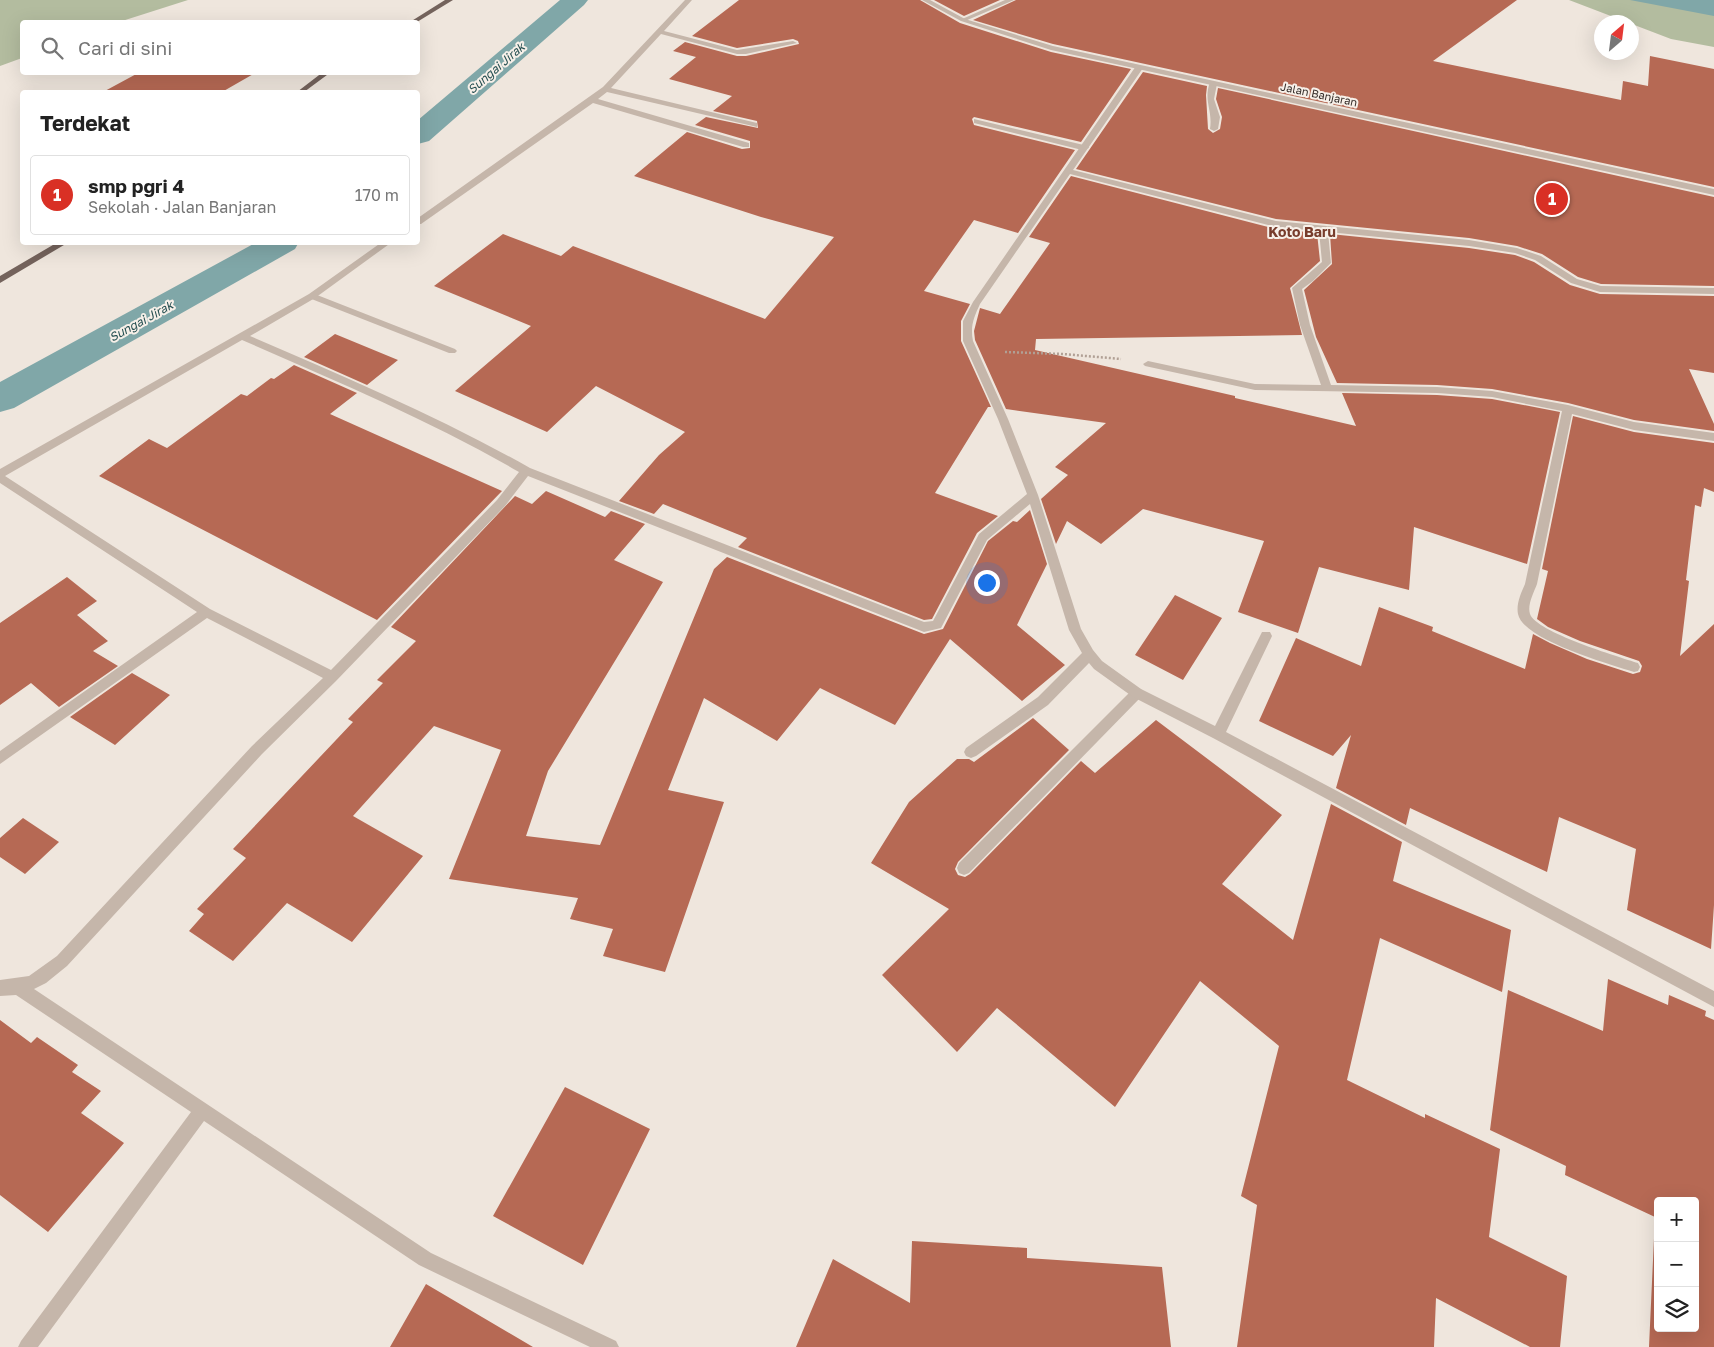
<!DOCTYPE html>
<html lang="id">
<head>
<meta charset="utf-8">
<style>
	:root { --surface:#fff; --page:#f2f2f2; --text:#222; --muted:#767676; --line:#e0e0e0; --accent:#d93025 }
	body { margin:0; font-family:"Golos Text",sans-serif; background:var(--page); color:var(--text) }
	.controls { position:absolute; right:15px; bottom:15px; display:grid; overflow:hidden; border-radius:5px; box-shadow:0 5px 20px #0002 }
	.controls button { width:45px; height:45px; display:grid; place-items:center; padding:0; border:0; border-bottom:1px solid var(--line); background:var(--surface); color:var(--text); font:25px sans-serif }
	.compass { position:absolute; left:1594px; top:15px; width:45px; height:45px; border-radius:50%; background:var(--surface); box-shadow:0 5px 20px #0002; rotate:28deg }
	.you { position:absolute; left:986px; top:582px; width:18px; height:18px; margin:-12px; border:4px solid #fff; border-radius:50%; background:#1a73e8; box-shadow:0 0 0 8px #1a73e833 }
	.badge { display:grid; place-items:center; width:32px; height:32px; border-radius:50%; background:var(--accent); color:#fff; font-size:16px; font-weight:700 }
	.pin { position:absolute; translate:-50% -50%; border:2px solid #fff; box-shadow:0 1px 5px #0006 }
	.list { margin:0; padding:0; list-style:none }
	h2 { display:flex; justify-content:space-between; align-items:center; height:65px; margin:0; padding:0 20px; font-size:21px }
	h2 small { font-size:16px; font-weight:400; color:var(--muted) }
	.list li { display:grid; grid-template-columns:32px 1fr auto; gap:15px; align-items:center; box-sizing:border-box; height:80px; margin:0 10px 10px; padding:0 10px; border:1px solid var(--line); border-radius:5px }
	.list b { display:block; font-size:19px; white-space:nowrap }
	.list p { margin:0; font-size:16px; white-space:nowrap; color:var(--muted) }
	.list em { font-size:16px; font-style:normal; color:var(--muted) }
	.icon { flex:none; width:28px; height:28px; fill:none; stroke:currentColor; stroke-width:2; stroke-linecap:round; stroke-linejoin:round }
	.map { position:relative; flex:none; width:1714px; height:1347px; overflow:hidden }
	.search { position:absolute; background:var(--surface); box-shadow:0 5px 20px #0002; left:20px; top:20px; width:400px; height:55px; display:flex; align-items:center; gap:12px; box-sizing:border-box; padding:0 18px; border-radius:5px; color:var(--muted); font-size:19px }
	.panel { position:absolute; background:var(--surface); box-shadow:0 5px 20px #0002; left:20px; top:90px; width:400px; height:155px; border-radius:5px }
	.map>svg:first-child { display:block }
	.green { fill:#b3bc9f }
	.water { fill:#80a7a8 }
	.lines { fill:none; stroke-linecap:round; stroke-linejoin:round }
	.canal { fill:#80a7a8; fill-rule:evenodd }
	.building { fill:#b66954; fill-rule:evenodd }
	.path { stroke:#b1a095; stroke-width:2.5; stroke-dasharray:2 2; stroke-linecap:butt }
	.service { fill:#c5b6aa; fill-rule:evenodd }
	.minor { fill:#c5b6aa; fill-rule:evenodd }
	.tertiary { fill:#c5b6aa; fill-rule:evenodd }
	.primary { fill:#74635c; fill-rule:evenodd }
	.labels { text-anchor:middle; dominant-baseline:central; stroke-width:4; stroke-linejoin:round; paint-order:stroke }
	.far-street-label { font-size:11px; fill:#342c29; stroke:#f7f0e9 }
	.far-water-label { font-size:12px; font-style:italic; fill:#244e50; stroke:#f7f0e9 }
	.far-quarter-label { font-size:14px; font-weight:bold; fill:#783c2c; stroke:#f7f0e9 }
</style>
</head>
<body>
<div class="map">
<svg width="1714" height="1347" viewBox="0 0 1714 1347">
	<rect width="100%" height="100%" fill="#efe6dd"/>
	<path class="green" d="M0,0H188L119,22H22V58L0,66Z
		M1569,0H1714V47L1671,39Z"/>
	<path class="water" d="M1630,0H1714V16Z"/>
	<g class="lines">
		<path class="canal" d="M560,0H588L584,5L429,141L418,144V120Z
			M257,242H299L295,249L14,408L0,412V382Z"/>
	</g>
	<path class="building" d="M739,0H920L960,23L1051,52L1131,69L1081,142L974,117L972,119L974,125L1075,150L1018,233L974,220L924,291L970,304L961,321V341L991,407H988L935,493L998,516L977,533L932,619L924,620L738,547L747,538L663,504L654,514L619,501L659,455L685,432L596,386L547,432L455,391L531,326L434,286L503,234L561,256L573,246L765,319L834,237L761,217L634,176L687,132L742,149L750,148V141L695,125L706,117L758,128L757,121L713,111L732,96L669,79L696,57L673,51L685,42L737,56H746L799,44L798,41L793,39L737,48L692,36Z
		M934,0H1000L964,16Z
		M1016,0H1517L1433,61L1621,100L1623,81L1648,86L1650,56L1714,69V187L1053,44L973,20Z
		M140,72H257L222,92H103Z
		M1143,72L1207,86L1206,95L1208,129L1213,133L1220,129L1222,117L1216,99L1218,88L1714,197V286L1601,284L1578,277L1542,254L1517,246L1469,238L1276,219L1076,169Z
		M1071,176L1276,229L1317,233L1320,261L1290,288L1302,335L1036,339L1035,350L1235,396V398L1356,426L1342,393L1437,395L1492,399L1560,412L1527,564L1414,527L1409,590L1319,567L1298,633L1238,612L1264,541L1143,509L1101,544L1067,521L1056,544L1041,499L1068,475L1055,467L1106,423L1006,409L975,340L974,331L980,308L1000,314L1050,243L1029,237Z
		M1330,234L1469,248L1515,255L1534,262L1570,285L1600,294L1714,296V373L1689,369L1714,424V431L1634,420L1568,403L1492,389L1437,385L1337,383L1316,337L1304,290L1332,264Z
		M335,334L398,360L367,385L304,357Z
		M294,365L357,393L330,414L502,491L377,620L99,476L149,439L167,448L241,394L247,396L271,378L274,379Z
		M1573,416L1634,432L1714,443V492L1704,488L1701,507L1695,505L1686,580L1689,581L1680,656L1714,624V905L1711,949L1627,910L1636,849L1559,817L1547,872L1410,808L1406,825L1336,788L1351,735L1333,756L1259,721L1296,638L1361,666L1379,607L1433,627L1432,631L1525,669L1533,634L1550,643L1587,659L1633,674L1640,672L1642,666L1639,661L1580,641L1548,627L1537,619L1548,571L1542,569Z
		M546,491L605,517L611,511L645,524L614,560L663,582L548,771L526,836L600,845L714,569L727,557L924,634L943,629L988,541L1013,521L1017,522L1030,510L1047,564L1017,625L1065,665L1022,701L950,639L895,725L820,688L777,741L704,698L668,790L724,802L665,972L603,956L613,929L570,919L578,898L449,879L501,750L434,726L353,816L423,856L352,942L287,903L233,961L189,931L204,914L197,909L246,858L233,849L353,722L348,719L383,683L377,680L416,641L391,627L515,496L532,504Z
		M67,577L97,601L77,615L108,641L93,651L118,666L59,707L31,683L0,705V623Z
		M1175,595L1222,618L1183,680L1135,655Z
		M132,673L170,695L115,745L70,717Z
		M1033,718L1069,750L958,862L955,869L958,875L965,877L970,874L1081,761L1095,773L1156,720L1282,815L1222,884L1293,940L1331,804L1402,842L1393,881L1511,930L1502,992L1380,938L1347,1080L1425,1118V1114L1500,1149L1489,1237L1567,1276L1560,1347H1530L1436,1298L1434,1347H1237L1257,1205L1241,1196L1279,1046L1200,981L1115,1107L997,1008L957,1052L882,975L949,909L871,863L909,802L957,759H969L974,762Z
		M23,818L59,842L25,874L0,857V838Z
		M1608,979L1668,1005L1669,995L1706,1011L1705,1016L1714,1020V1347H1649L1655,1217L1565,1175L1566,1166L1490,1130L1508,990L1603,1031ZM1658,1201H1695V1328H1658Z
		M0,1020L31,1043L37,1037L78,1065L72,1072L101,1091L81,1113L124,1143L48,1232L0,1195Z
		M565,1087L650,1129L583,1265L493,1216Z
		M912,1241L1027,1248V1258L1162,1267L1171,1347H796L833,1259L910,1303Z
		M426,1284L533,1347H390Z"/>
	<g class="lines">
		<path class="path" d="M1005,352L1063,354L1121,359"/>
		<path class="service" d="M974,119L1088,146L1089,148L1082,150L974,123Z
			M312,293L455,349L457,351L455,353H449L309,298L307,296Z
			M1137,688L1141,689L1143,693L1141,697L969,873L964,875L959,873L957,868L959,863L1133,689Z"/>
		<path class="minor" d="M685,0H692L664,31L737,50L793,41L797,43L746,54H737L661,34L611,88L757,123V127L607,92L598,99L749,143V147H743L593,103L421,224H418V218L603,87Z
			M1005,0H1014L965,21L960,20Z
			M1136,66L1143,68L1073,170L1276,221L1469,240L1517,248L1541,256L1577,279L1601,286L1714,288V294L1600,292L1571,283L1535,260L1515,253L1469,246L1328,232L1331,263L1313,281L1302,289L1310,325L1331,385L1437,387L1492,391L1568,405L1634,422L1714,433V441L1634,430L1572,414L1537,584C1534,592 1527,605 1530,614C1536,632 1619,657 1638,663L1640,667L1638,671L1634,672C1610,664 1523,640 1518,614C1516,604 1521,593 1525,584L1562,411L1492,397L1437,393L1255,390L1145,366L1143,364L1148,361L1255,384L1321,385L1300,325L1292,288L1322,262L1319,231L1276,227L1070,174L980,304C974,317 970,326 973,341L1008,419L1038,495L1081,629L1093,650L1102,661L1141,689L1215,726L1262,632H1270L1272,636L1226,732L1714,991V1007L1213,738L1133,697L1094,669L1089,663L1048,705L976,756L971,758L966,756L964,752L966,748L1038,697L1082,653L1069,630L1030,504L987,540L941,628L924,632L528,476L505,506L336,681L262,754L67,966L46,983L34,989L431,1253L616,1341L619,1347H590L419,1265L204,1121L38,1347H18L21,1341L191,1112L16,995L0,996V980L29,976L57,956L252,746L323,678L207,618L0,764V751L197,612L0,483V469L309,294L382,242H392L315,298L250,336C345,377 440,417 530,468L924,622L933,621L979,534L1027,494L998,419L963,341V321L973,302ZM242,340C336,381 431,421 519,472L497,500L331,670L210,609L5,476Z
			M1210,82L1217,84L1214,99L1220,117L1218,129L1214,131L1210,129C1213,110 1203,101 1210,82Z"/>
		<path class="tertiary" d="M922,0H930L965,19L1053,46L1714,189V195L1051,50L961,21Z"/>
		<path class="primary" d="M445,0H453L417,22H410Z
			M323,72H331L304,92H297Z
			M58,242H69L0,283V276Z"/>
	</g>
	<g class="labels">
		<g class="far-street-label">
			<text transform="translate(1319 94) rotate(12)">Jalan Banjaran</text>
		</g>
		<g class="far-water-label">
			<text transform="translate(496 68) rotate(-41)">Sungai Jirak</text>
			<text transform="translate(141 321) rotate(-29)">Sungai Jirak</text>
		</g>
		<g class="far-quarter-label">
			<text x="1302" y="231">Koto Baru</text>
		</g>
	</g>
</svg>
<div class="controls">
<button>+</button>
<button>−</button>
<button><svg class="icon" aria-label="layers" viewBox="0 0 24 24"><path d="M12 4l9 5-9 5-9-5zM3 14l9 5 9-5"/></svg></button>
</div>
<svg class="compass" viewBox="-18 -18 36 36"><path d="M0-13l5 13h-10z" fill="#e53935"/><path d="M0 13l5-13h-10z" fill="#767676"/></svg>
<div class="you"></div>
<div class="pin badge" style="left:1552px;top:199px">1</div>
<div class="search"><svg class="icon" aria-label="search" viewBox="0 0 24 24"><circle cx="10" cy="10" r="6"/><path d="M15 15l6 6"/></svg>Cari di sini</div>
<section class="panel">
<h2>Terdekat<small></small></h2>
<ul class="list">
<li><span class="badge">1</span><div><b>smp pgri 4</b><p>Sekolah · Jalan Banjaran</p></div><em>170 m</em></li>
</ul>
</section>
</div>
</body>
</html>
